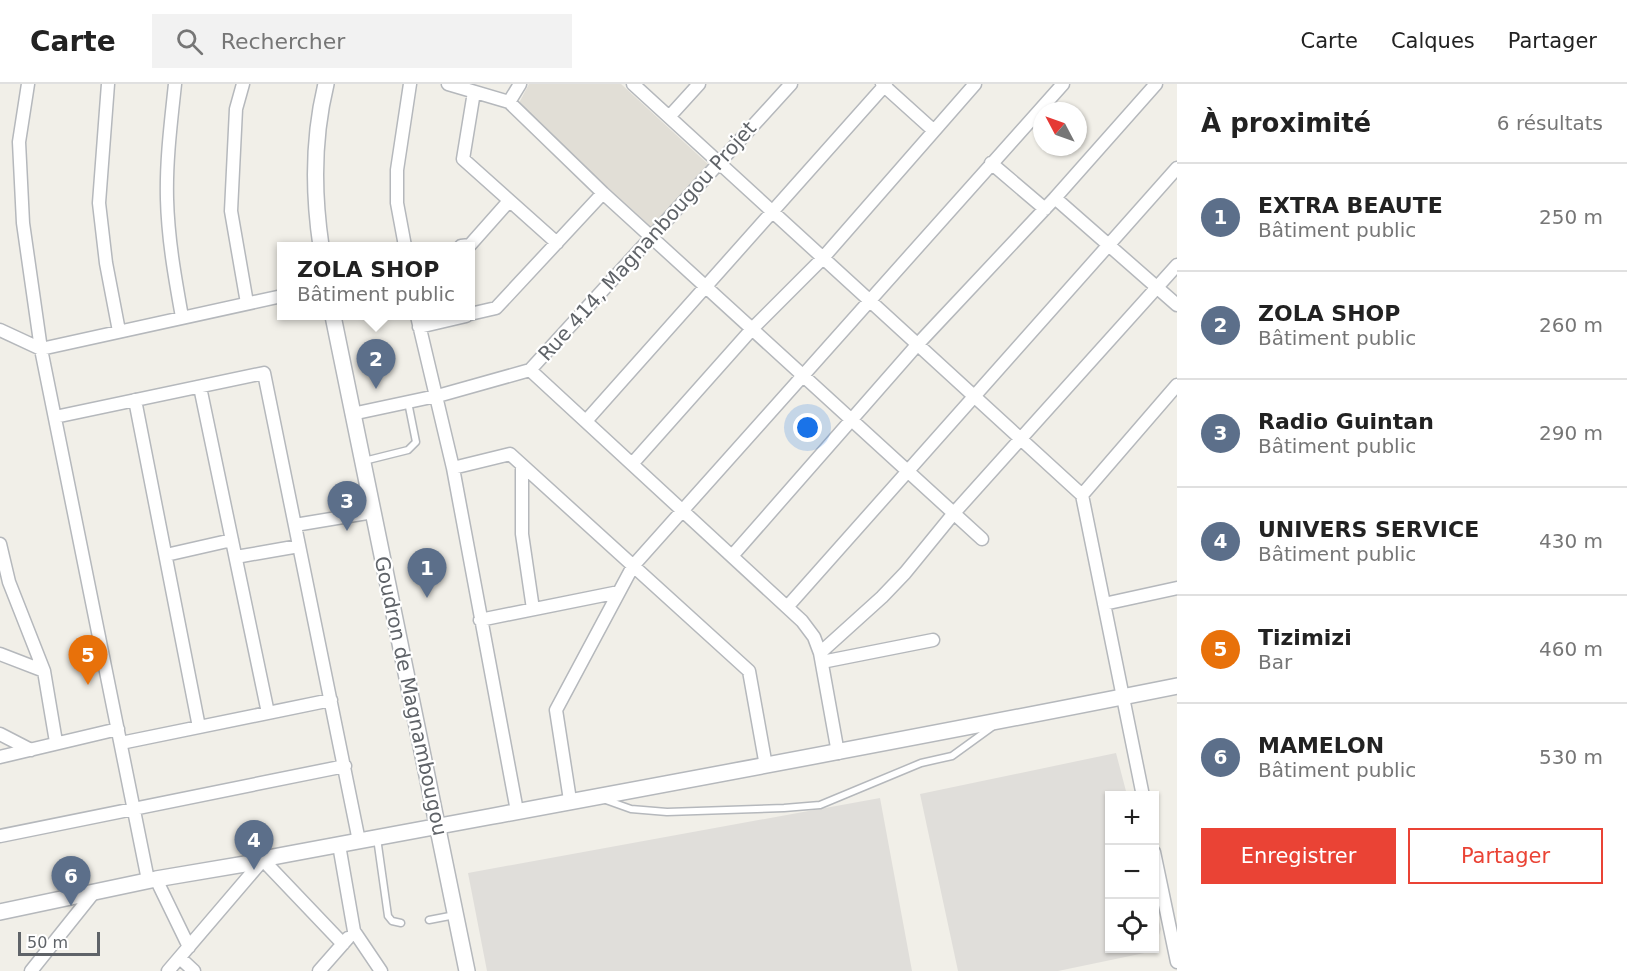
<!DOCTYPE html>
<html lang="fr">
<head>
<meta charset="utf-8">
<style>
	:root { --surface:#fff; --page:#f2f2f2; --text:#222; --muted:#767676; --line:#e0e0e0; --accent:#ea4335 }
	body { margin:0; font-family:"DejaVu Sans",sans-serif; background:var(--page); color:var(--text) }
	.controls { position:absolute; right:18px; bottom:18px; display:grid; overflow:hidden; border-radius:0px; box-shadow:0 2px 4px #0004 }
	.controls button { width:54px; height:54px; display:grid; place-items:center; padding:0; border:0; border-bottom:2px solid var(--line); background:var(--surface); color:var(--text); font:30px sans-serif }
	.compass { position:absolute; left:1033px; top:18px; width:54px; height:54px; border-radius:50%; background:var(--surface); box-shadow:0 2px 4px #0004; rotate:311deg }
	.scale { position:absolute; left:18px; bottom:15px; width:82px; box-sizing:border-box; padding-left:6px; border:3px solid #5f6368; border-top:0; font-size:16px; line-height:21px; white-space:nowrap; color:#5f6368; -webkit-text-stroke:4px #fff; paint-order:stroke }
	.you { position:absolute; left:808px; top:344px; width:21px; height:21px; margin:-15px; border:4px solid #fff; border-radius:50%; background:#1a73e8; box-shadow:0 0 0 9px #1a73e833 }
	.badge { display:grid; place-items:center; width:39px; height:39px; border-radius:50%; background:var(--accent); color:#fff; font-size:20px; font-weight:700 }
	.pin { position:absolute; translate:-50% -50px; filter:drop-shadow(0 2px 3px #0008) }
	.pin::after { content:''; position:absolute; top:32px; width:21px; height:18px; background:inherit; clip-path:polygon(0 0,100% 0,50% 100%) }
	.popup { position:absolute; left:277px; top:158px; width:198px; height:78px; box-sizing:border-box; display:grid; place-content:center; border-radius:0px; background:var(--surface); filter:drop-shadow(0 2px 4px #0005); font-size:20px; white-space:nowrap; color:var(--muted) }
	.popup b { font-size:22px; color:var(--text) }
	.popup::after { content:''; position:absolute; left:50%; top:100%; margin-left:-12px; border:12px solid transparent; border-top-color:var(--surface) }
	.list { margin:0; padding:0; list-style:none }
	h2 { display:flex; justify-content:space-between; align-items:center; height:78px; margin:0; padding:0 24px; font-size:26px }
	h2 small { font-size:20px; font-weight:400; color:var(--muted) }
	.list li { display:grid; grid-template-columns:39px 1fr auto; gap:18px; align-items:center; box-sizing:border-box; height:108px; padding:0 24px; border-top:2px solid var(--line) }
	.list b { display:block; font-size:22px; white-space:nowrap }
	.list p { margin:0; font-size:20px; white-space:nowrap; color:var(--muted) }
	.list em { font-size:20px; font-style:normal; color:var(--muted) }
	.actions { display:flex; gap:12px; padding:18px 24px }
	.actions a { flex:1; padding:14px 0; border:2px solid var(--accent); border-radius:0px; text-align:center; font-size:21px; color:var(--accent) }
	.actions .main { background:var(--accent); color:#fff }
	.icon { flex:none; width:33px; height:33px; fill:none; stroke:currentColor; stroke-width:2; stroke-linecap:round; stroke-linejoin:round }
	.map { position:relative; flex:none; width:1177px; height:887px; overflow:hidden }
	header { display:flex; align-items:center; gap:36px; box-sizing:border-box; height:84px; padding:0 30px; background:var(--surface); border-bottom:2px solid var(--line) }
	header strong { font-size:28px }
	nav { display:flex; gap:33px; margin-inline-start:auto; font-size:21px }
	.search { width:420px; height:54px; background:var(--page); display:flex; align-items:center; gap:15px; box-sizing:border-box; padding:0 21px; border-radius:0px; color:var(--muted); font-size:22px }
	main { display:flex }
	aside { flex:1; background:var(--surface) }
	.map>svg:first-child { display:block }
	.industrial { fill:#e0deda }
	.education { fill:#e1ded6 }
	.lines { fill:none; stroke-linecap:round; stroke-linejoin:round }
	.service-casing { stroke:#b5b8bc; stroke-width:9 }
	.minor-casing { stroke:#b5b8bc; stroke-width:15 }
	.tertiary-casing { stroke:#b5b8bc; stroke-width:18 }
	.service { stroke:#fff; stroke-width:6 }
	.minor { stroke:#fff; stroke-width:12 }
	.tertiary { stroke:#fff; stroke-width:15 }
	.labels { text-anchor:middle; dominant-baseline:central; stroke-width:4.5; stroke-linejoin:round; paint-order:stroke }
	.street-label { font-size:20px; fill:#5f6368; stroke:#fff }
</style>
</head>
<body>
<header>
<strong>Carte</strong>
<div class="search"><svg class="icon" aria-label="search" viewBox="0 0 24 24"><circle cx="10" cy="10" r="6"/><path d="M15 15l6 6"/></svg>Rechercher</div>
<nav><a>Carte</a><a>Calques</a><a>Partager</a></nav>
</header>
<main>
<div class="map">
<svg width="1177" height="887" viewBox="0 0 1177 887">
	<rect width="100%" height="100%" fill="#f1efe8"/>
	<path class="industrial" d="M1116,669L1127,711L1110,712V864H1154L1155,821L1161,845L1154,867L1058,887H958L920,710Z
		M880,714L912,887H487L468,789Z"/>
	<path class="education" d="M529,0H621L710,82L649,146L519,19Z"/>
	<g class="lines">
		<g class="service-casing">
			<path id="service" d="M364,377L408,366L416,358L408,318
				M603,715L631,725L667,728L784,724L820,721L921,679L952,672L992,643
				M377,754L388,832L392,837L401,839
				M429,836L455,831"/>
		</g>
		<g class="minor-casing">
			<path id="minor" d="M28,0L19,58L23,139L41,265L148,796
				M108,0L99,119L106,179L119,247
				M175,0C171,38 166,76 167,115C168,155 175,194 182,233
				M243,0L236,25L231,127L247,219
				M448,0L509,18L603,109L982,455
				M633,0L1082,411L1143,712
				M882,0L933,46
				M474,8L463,75L557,159
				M509,18L520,0
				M669,33L699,0
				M991,79L1045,125
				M1055,114L1177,221
				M405,162L397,119V86L410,0
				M461,162L470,161L509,117
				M470,230L496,224L603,109
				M417,232L453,384L517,727
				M419,243L466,232
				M0,246L41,265L282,212
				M530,286L802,537L814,553L820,569L838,669
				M200,303L268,629
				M135,316L199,643
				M352,330L441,311L530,286L791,0
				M55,333L264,289L359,757
				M586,337L886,0
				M632,380L752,245L822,175L975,0
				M522,381V450L533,525
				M453,384L510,370L749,587L766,682
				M1082,411L1177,301
				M295,441L373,428
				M0,460L9,498L44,587L56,658
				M166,471L232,456
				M732,472L917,261L1055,114L1156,0
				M236,473L299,462
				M1104,520L1177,504
				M788,522L1177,84
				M480,536L619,508
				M820,569L882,513L905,489L954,429L1177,181
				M0,570L44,587
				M822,578L933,556
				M0,650L31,666
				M121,659L331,616
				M0,673L118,645
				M570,716L556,626L633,482L1063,0
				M0,752L345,682
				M339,761L354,847L381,887
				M1154,768L1177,878
				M262,775L343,860
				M156,795L189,863
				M180,874L194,887
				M31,887L95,807
				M168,887L262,777
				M319,887L348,854"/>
		</g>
		<g class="tertiary-casing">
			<path id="tertiary" d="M321,162C313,108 313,53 326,0
				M333,232L467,887
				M0,828L156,795L262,777V775C567,718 872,663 1177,602"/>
		</g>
		<use href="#service" class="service"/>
		<use href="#minor" class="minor"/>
		<use href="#tertiary" class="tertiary"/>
	</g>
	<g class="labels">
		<g class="street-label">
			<text transform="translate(647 157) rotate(-48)">Rue 414, Magnanbougou Projet</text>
			<text transform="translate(411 612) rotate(78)">Goudron de Magnambougou</text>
		</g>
	</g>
</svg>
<div class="controls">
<button>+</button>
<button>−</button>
<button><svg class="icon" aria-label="locate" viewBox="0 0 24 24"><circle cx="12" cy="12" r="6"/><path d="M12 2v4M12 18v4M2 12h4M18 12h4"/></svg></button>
</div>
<svg class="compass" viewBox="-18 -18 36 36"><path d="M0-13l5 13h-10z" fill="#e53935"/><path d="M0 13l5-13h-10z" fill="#767676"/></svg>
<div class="scale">50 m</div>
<div class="you"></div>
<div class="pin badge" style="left:427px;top:514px;background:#5c6f8a">1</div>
<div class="pin badge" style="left:376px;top:305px;background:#5c6f8a">2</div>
<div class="popup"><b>ZOLA SHOP</b>Bâtiment public</div>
<div class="pin badge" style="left:347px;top:447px;background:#5c6f8a">3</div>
<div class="pin badge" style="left:254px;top:786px;background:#5c6f8a">4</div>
<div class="pin badge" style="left:88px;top:601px;background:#e8710a">5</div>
<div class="pin badge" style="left:71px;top:822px;background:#5c6f8a">6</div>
</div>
<aside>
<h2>À proximité<small>6 résultats</small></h2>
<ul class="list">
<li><span class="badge" style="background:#5c6f8a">1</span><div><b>EXTRA BEAUTE</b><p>Bâtiment public</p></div><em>250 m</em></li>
<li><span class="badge" style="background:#5c6f8a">2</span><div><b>ZOLA SHOP</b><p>Bâtiment public</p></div><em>260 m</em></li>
<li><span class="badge" style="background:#5c6f8a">3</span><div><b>Radio Guintan</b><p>Bâtiment public</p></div><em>290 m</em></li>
<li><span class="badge" style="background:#5c6f8a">4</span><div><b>UNIVERS SERVICE</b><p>Bâtiment public</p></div><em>430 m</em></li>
<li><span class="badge" style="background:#e8710a">5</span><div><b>Tizimizi</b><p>Bar</p></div><em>460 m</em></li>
<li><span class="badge" style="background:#5c6f8a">6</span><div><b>MAMELON</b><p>Bâtiment public</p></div><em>530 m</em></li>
</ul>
<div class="actions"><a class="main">Enregistrer</a><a>Partager</a></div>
</aside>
</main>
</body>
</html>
